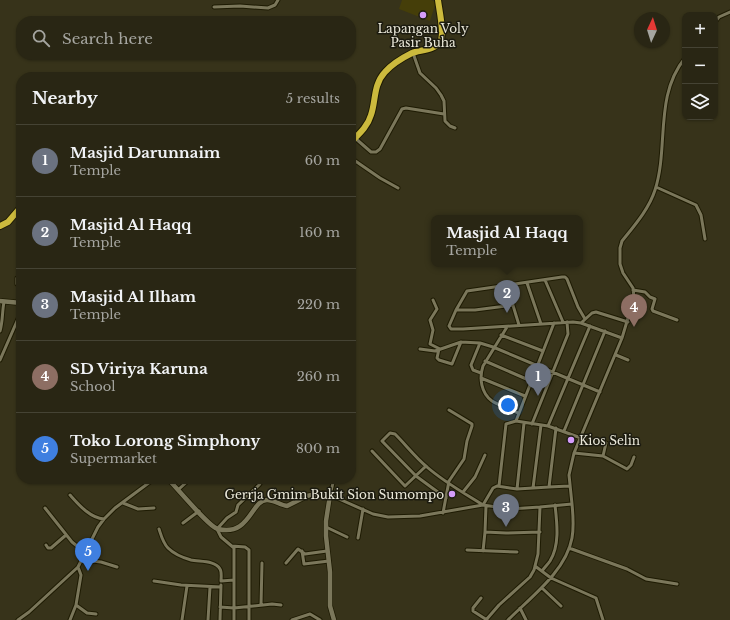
<!DOCTYPE html>
<html lang="en">
<head>
<meta charset="utf-8">
<style>
	:root { --surface:#292614; --page:#312e1d; --text:#f1f3f6; --muted:#a5a5a0; --line:#454334; --accent:#d59cfb }
	body { margin:0; font-family:"Libre Baskerville",serif; background:var(--page); color:var(--text) }
	.controls { position:absolute; right:12px; top:12px; display:grid; overflow:hidden; border-radius:8px; box-shadow:0 1px 3px #0004 }
	.controls button { width:36px; height:36px; display:grid; place-items:center; padding:0; border:0; border-bottom:1px solid var(--line); background:var(--surface); color:var(--text); font:20px sans-serif }
	.compass { position:absolute; left:634px; top:12px; width:36px; height:36px; border-radius:50%; background:var(--surface); box-shadow:0 1px 3px #0004; rotate:4deg }
	.you { position:absolute; left:508px; top:405px; width:14px; height:14px; margin:-10px; border:3px solid #fff; border-radius:50%; background:#1a73e8; box-shadow:0 0 0 6px #1a73e833 }
	.badge { display:grid; place-items:center; width:26px; height:26px; border-radius:50%; background:var(--accent); color:#fff; font-size:13px; font-weight:700 }
	.pin { position:absolute; translate:-50% -33px; filter:drop-shadow(0 1px 2px #0008) }
	.pin::after { content:''; position:absolute; top:21px; width:14px; height:12px; background:inherit; clip-path:polygon(0 0,100% 0,50% 100%) }
	.popup { position:absolute; left:431px; top:215px; width:152px; height:52px; box-sizing:border-box; display:grid; place-content:center; border-radius:8px; background:var(--surface); filter:drop-shadow(0 1px 3px #0005); font-size:13px; white-space:nowrap; color:var(--muted) }
	.popup b { font-size:15px; color:var(--text) }
	.popup::after { content:''; position:absolute; left:50%; top:100%; margin-left:-8px; border:8px solid transparent; border-top-color:var(--surface) }
	.list { margin:0; padding:0; list-style:none }
	h2 { display:flex; justify-content:space-between; align-items:center; height:52px; margin:0; padding:0 16px; font-size:17px }
	h2 small { font-size:13px; font-weight:400; color:var(--muted) }
	.list li { display:grid; grid-template-columns:26px 1fr auto; gap:12px; align-items:center; box-sizing:border-box; height:72px; padding:0 16px; border-top:1px solid var(--line) }
	.list b { display:block; font-size:15px; white-space:nowrap }
	.list p { margin:0; font-size:13px; white-space:nowrap; color:var(--muted) }
	.list em { font-size:13px; font-style:normal; color:var(--muted) }
	.icon { flex:none; width:22px; height:22px; fill:none; stroke:currentColor; stroke-width:2; stroke-linecap:round; stroke-linejoin:round }
	.map { position:relative; flex:none; width:730px; height:620px; overflow:hidden }
	.search { position:absolute; background:var(--surface); box-shadow:0 1px 3px #0004; left:16px; top:16px; width:340px; height:44px; display:flex; align-items:center; gap:10px; box-sizing:border-box; padding:0 14px; border-radius:16px; color:var(--muted); font-size:15px }
	.panel { position:absolute; background:var(--surface); box-shadow:0 1px 3px #0004; left:16px; top:72px; width:340px; height:412px; border-radius:16px }
	.map>svg:first-child { display:block }
	.garden { fill:#453e09 }
	.lines { fill:none; stroke-linecap:round; stroke-linejoin:round }
	.street-casing { stroke:#1e1b03; stroke-width:5 }
	.secondary-casing { stroke:#1e1b03; stroke-width:6 }
	.highway-casing { stroke:#1e1b03; stroke-width:8 }
	.street { stroke:#7b775b; stroke-width:3 }
	.secondary { stroke:#7b775b; stroke-width:4.5 }
	.highway { stroke:#ccba3d; stroke-width:6 }
	.poi-dot { fill:#d59cfb; stroke:#1c1b10; stroke-width:1.5 }
	.labels { text-anchor:middle; dominant-baseline:central; stroke-width:3; stroke-linejoin:round; paint-order:stroke }
	.poi-label { font-size:12px; fill:#eae8d9; stroke:#1c1b10 }
</style>
</head>
<body>
<div class="map">
<svg width="730" height="620" viewBox="0 0 730 620">
	<rect width="100%" height="100%" fill="#37331a"/>
	<path class="garden" d="M402,0H431L436,2L430,21L399,9Z"/>
	<g class="lines">
		<g class="street-casing">
			<path id="street" d="M214,7L240,6L268,8L275,5L278,0
				M715,22L719,17L730,12
				M413,53L420,73L436,88L441,95L444,101L445,121L450,126L455,128
				M355,138L371,152H376L380,149L402,109L406,108L444,114
				M351,158L380,178L398,188
				M656,187L696,205L701,215L705,239
				M21,189L19,191L21,196
				M545,280L563,322
				M527,283L541,324
				M17,284V278L21,279
				M507,286L519,325
				M633,290L645,292L650,297L655,299L652,309L653,311L677,320
				M433,300L437,309L430,320L433,330L430,344L440,349
				M456,310H475L513,305
				M585,319L578,307L567,279L565,277H562L467,291L456,310L449,326L451,329H463L573,322L581,323L622,338
				M554,323L516,421L548,426L581,438
				M581,323L592,313L596,312L628,322
				M507,327L483,366C479,378 481,393 492,401C500,406 510,409 518,413
				M0,331C3,321 2,312 4,302
				M501,335L543,351
				M480,343L471,365L473,370L481,373
				M420,349L435,351L461,342L480,343L493,347L600,392
				M439,349L437,358L439,360L452,364L461,342
				M616,355L628,360
				M0,360L21,312
				M485,361L531,381
				M481,378L525,396
				M532,424L568,334L567,322
				M548,426L590,326
				M564,431L605,331
				M372,451L405,486L426,466
				M574,453L603,456L606,443
				M603,456L627,469L631,465L634,457
				M221,479L223,481
				M334,479L330,495L373,514L388,517L420,516L483,505L510,509L540,507L538,554L534,570L530,577L499,605L486,620
				M499,486L506,424L516,421
				M549,487L569,486
				M533,488L541,425
				M179,489L190,479
				M517,489L524,423
				M463,492L475,477L485,455
				M70,495C79,505 90,518 104,519
				M446,498L416,476L382,441L390,433L395,434C406,445 415,457 427,467C444,482 464,493 483,505L493,488L497,486L517,489L549,487L556,428
				M123,503L138,509L154,508
				M486,506L485,532L506,533L540,532
				M540,507L572,504L569,475L574,453L622,338L634,298L633,288L623,273L620,264V248L622,241C634,226 649,209 655,190C669,147 654,96 685,58
				M45,508L72,542L77,546L86,551
				M443,513L449,481L464,459L467,441L472,426V424L449,410
				M183,523L199,511
				M326,527L347,537
				M159,529C161,535 163,543 168,548C174,554 184,558 191,560C199,562 215,560 220,569C222,572 221,578 221,581L234,580
				M358,538L363,509
				M46,545L48,548H51L66,535
				M232,546L245,547L249,550V620
				M569,548L627,569L646,579L677,584
				M467,550L517,552
				M302,551L304,564L329,561
				M483,551L485,532
				M83,560L101,562L117,567
				M286,563L298,549L305,554L327,551
				M535,566L551,578L596,598L603,620
				M78,567L81,575L76,605L87,613L96,614
				M542,571C544,568 548,564 550,561C560,545 557,523 555,505
				M154,581L181,585L221,587
				M542,588L561,606
				M481,598L473,608V611L487,620
				M261,605L262,563
				M220,607L234,608L272,604L281,605
				M520,608L526,620
				M18,620L29,612L78,567L98,527L104,519L115,508L154,479
				M70,620L76,605
				M182,620L187,586
				M208,620L210,587
				M220,620L221,585
				M234,620V548L221,537L217,529L227,518L236,512L238,505L259,485L263,479
				M292,620L310,614L320,620
				M508,620C531,597 566,571 572,538C574,527 573,514 572,504"/>
		</g>
		<g class="secondary-casing">
			<path id="secondary" d="M0,301L21,303
				M168,479C177,488 209,527 218,529C250,537 251,500 267,500C274,500 280,505 287,506L307,496L321,493L330,495L326,521V536L330,572V606L334,620"/>
		</g>
		<g class="highway-casing">
			<path id="highway" d="M351,142C359,134 368,126 371,115C376,101 373,85 385,72C392,64 402,58 412,53C420,50 435,50 440,42C445,35 439,9 438,0
				M0,226L8,222L21,207"/>
		</g>
		<use href="#street" class="street"/>
		<use href="#secondary" class="secondary"/>
		<use href="#highway" class="highway"/>
	</g>
	<g class="poi-dot">
		<circle cx="423" cy="15" r="4"/>
		<circle cx="571" cy="440" r="4"/>
		<circle cx="452" cy="494" r="4"/>
	</g>
	<g class="labels">
		<g class="poi-label">
			<text x="423" y="28">Lapangan Voly<tspan x="423" dy="14">Pasir Buha</tspan></text>
			<text x="579" y="440" text-anchor="start">Kios Selin</text>
			<text x="444" y="494" text-anchor="end">Gerrja Gmim Bukit Sion Sumompo</text>
		</g>
	</g>
</svg>
<div class="controls">
<button>+</button>
<button>−</button>
<button><svg class="icon" aria-label="layers" viewBox="0 0 24 24"><path d="M12 4l9 5-9 5-9-5zM3 14l9 5 9-5"/></svg></button>
</div>
<svg class="compass" viewBox="-18 -18 36 36"><path d="M0-13l5 13h-10z" fill="#e53935"/><path d="M0 13l5-13h-10z" fill="#a5a5a0"/></svg>
<div class="you"></div>
<div class="pin badge" style="left:538px;top:396px;background:#6b7280">1</div>
<div class="pin badge" style="left:507px;top:313px;background:#6b7280">2</div>
<div class="popup"><b>Masjid Al Haqq</b>Temple</div>
<div class="pin badge" style="left:506px;top:527px;background:#6b7280">3</div>
<div class="pin badge" style="left:634px;top:327px;background:#8d6e63">4</div>
<div class="pin badge" style="left:88px;top:571px;background:#3f7fe0">5</div>
<div class="search"><svg class="icon" aria-label="search" viewBox="0 0 24 24"><circle cx="10" cy="10" r="6"/><path d="M15 15l6 6"/></svg>Search here</div>
<section class="panel">
<h2>Nearby<small>5 results</small></h2>
<ul class="list">
<li><span class="badge" style="background:#6b7280">1</span><div><b>Masjid Darunnaim</b><p>Temple</p></div><em>60 m</em></li>
<li><span class="badge" style="background:#6b7280">2</span><div><b>Masjid Al Haqq</b><p>Temple</p></div><em>160 m</em></li>
<li><span class="badge" style="background:#6b7280">3</span><div><b>Masjid Al Ilham</b><p>Temple</p></div><em>220 m</em></li>
<li><span class="badge" style="background:#8d6e63">4</span><div><b>SD Viriya Karuna</b><p>School</p></div><em>260 m</em></li>
<li><span class="badge" style="background:#3f7fe0">5</span><div><b>Toko Lorong Simphony</b><p>Supermarket</p></div><em>800 m</em></li>
</ul>
</section>
</div>
</body>
</html>
